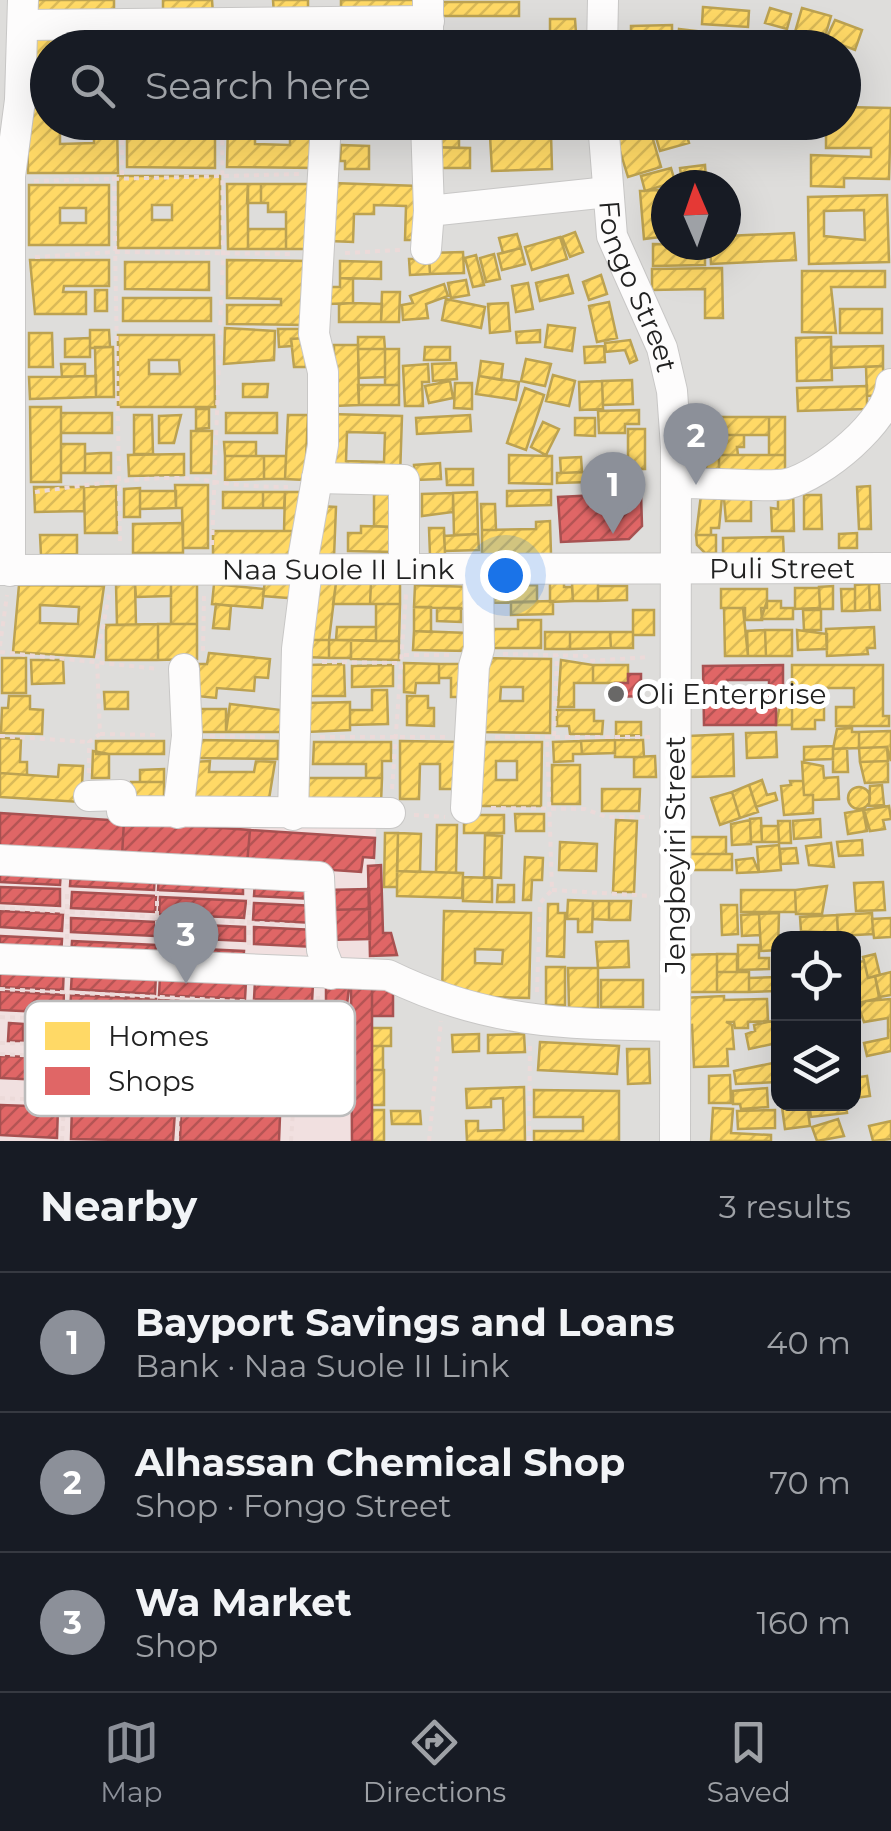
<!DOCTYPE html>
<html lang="en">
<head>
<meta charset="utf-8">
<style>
	:root { --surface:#171b24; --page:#20242c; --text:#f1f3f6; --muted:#9ea1a6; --line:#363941; --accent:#8c9099 }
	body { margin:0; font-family:Montserrat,sans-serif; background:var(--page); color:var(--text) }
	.controls { position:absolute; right:30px; bottom:30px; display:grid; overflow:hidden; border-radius:20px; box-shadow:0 10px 40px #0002 }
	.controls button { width:90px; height:90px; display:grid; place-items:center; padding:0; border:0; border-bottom:2px solid var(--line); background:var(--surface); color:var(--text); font:50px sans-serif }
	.compass { position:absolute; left:651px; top:170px; width:90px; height:90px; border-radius:50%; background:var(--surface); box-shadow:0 10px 40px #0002; rotate:358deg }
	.you { position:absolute; left:505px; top:575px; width:35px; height:35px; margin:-25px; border:8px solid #fff; border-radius:50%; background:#1a73e8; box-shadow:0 0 0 15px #1a73e833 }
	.badge { display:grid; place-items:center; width:65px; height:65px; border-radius:50%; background:var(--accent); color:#fff; font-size:32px; font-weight:700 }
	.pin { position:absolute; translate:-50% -82px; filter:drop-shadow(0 2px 5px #0008) }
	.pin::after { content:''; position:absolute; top:52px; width:35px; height:30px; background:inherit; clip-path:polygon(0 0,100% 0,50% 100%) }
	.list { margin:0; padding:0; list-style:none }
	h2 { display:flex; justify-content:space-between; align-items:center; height:130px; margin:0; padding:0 40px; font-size:42px }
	h2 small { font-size:32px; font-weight:400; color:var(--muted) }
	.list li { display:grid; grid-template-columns:65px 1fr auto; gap:30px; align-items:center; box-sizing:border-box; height:140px; padding:0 40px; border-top:2px solid var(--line) }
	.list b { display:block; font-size:38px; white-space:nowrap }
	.list p { margin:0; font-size:32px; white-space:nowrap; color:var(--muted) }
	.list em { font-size:32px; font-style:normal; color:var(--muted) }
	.icon { flex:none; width:55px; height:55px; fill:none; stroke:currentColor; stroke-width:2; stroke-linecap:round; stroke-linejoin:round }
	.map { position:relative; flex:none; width:891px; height:1141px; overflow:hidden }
	.search { position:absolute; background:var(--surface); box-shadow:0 10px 40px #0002; left:30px; right:30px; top:30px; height:110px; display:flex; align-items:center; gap:25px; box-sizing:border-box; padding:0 35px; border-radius:55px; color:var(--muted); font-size:38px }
	.sheet { height:550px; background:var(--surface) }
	nav { display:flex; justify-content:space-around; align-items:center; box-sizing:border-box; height:140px; border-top:2px solid var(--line); background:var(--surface); font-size:28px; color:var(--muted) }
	nav a { display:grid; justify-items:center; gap:5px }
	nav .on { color:var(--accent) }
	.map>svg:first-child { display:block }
	.residential { fill:#dedddb; fill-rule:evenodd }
	.commercial { fill:#f1e0e0 }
	.homes { fill:url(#homes-hatch); stroke:#bca251; stroke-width:2.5; fill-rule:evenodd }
	.shops { fill:url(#shops-hatch); stroke:#a75151; stroke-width:2.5 }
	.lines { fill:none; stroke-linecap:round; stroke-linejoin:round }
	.minor-casing { stroke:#c8c7c6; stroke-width:32 }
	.path { stroke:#ecdad9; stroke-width:4; stroke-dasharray:5 5; stroke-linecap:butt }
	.minor { stroke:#fdfcfc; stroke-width:30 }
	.poi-dot { fill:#696867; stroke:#fff; stroke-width:4 }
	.labels { text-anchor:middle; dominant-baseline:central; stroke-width:10; stroke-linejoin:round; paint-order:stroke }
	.street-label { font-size:28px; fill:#212121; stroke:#fff }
	.poi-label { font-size:28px; fill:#212121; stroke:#fff; text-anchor:start }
	.key { fill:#fff; stroke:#bcbcbc; stroke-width:2.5 }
	.key-label { font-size:28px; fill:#212121 }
</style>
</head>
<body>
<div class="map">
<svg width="891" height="1141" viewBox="0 0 891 1141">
	<defs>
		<pattern id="homes-hatch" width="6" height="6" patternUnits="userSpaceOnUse" patternTransform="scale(2.5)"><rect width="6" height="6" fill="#ffd966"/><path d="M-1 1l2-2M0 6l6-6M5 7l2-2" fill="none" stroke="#daba58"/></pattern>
		<pattern id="shops-hatch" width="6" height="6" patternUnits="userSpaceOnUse" patternTransform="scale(2.5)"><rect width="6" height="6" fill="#e06666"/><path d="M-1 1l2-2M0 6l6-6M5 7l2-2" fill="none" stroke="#b55454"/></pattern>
	</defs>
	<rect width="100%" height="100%" fill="#efedea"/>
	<path class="residential" d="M0,0H891V1141H0ZM48,48H844V122H48ZM666,185H726V245H666ZM778,938H854V1104H778Z"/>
	<path class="commercial" d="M0,818L376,826L368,1141H0Z"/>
	<path class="homes" d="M32,0H114V17L32,14Z
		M163,0H212L213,14L163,15Z
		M273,0H308V14H274Z
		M341,0H421L422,15H341Z
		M438,2H519V16H439Z
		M703,7L749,11L748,27L702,24Z
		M770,8L791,14L787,29L765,23Z
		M802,8L831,16L824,40L795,32Z
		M550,19H575L576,33H583V48H542V33H550Z
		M835,20L862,30L855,50L826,39Z
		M672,25V43L631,44V26Z
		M125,28L213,29V48H125Z
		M230,28L316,36L315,48L229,43Z
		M679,29L714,33L713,48L677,45Z
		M31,30H118V48H48V94H31Z
		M439,32H515V48H439Z
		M794,33L835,48H788Z
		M844,107L891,108L889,179L844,178V187L811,186V155L871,157V148H826V122H844Z
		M27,108H48V122H117L118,173H28ZM60,131H94V143L60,144Z
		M127,122H215V168L127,167Z
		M228,122H317L316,168L227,167ZM255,128L290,129V145L255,144Z
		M430,122H459V148L430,147Z
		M671,122H683L689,143L660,151L653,127Z
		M687,122H710V137L687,138Z
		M650,129L661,167L628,177L616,138Z
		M551,134L552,169L492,171L490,136Z
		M341,145L369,146V169H345V161H340Z
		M430,147L470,148V168H438Z
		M705,165L706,179L682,182L680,168Z
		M671,168L675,182L645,191L641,176Z
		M118,176H220V248H118ZM152,205H172V220H152Z
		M332,183L419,186L417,240H405L406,206L374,205V214H354L353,242L330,241Z
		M227,184H248V249H228Z
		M248,184H261V203H247Z
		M261,184H309V249H286V212H268V203H261Z
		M29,185H109V245H29ZM60,208H86V223H60Z
		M726,189H731L733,236H726Z
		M658,190L661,237L644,239L640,191Z
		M887,195L889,262L809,264L808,197ZM864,210L865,240L824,236V211Z
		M248,229H286V249H248Z
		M575,232L583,252L570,257L562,237Z
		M794,233L796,260L711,264L710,245H726V236Z
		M517,234L521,248L503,253L499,238Z
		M560,237L567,259L532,270L525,247Z
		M653,244L705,245V265L653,266Z
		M521,248L525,264L502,270L498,254Z
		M463,252L464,273L430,274L429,253Z
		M494,254L500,279L486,282L480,258Z
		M476,255L484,285L473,287L465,258Z
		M409,259H429L430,274L410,275Z
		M30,260H109V286H64L63,292H86V314H35Z
		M227,260L308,261L307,325L227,324V305H281V299L227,298Z
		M340,261L381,262V279L340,278Z
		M125,262H209V290L125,289Z
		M722,268L723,318H705V289L652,290V269Z
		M802,271H885V287H831L836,333L802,332Z
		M568,275L573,293L540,301L536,283Z
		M601,275L607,294L589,300L583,282Z
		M340,278L353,279V303L329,304V287H340Z
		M466,280L469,295L451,298L448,283Z
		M528,283L533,309L516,312L512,286Z
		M444,284L448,296L426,304L428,318L403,320L402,305L413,303L410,296Z
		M95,290H107V311H95Z
		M382,292H400L399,322H381Z
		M123,298H211V321H123Z
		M446,299L485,307L481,328L442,320Z
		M609,302L617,338L597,342L589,306Z
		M353,303L382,304L381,322H339V304Z
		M508,303L510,331L490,333L488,304Z
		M840,309H882V333H840Z
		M548,325L575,328L572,351L545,347Z
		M225,328L275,331L274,360L224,364Z
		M278,329H305V338L291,339L292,346L279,347Z
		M90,330H109L110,347L90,348Z
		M540,330V342L517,343L516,332Z
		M29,333H52L53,367H29Z
		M118,335H214L215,407H118ZM149,360H179L180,374H149Z
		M358,337H384L385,349H358Z
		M831,337L832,380L797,381L796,338Z
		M90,338V357H65V339Z
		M305,338L306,367H294L291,339Z
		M630,340L637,360L630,363L625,350L606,352L605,343Z
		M334,345H358L359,405L334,406Z
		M604,346L605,362L585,363L584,347Z
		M883,346V366L831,368V347Z
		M95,347H113L114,397H96Z
		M425,347H450V360H424Z
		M358,349H385V377L359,378Z
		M385,349H399V385H385Z
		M526,359L551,364L545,386L521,381Z
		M481,361L503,364L501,380L479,376Z
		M456,363L457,379L433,381L432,364Z
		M61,364H85V376L62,377Z
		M428,364L429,382H422L423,406H405L403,366Z
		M883,366L884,395L867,396L866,367Z
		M553,375L575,381L569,406L546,401Z
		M96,376V397L30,399L29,377Z
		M479,376L519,382L516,400L476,394Z
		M632,380L633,404L603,405L602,381Z
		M450,381L453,398L429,403L425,386Z
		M602,381L603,409L580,410L579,382Z
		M455,383H472V409L454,408Z
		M243,384H268L267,397H243Z
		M358,385H399V405H359Z
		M867,386V409L798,411L797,388Z
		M525,388L544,395L526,450L507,443Z
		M30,407H61V482H31Z
		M196,409H209V428L196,429Z
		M639,410V424H625V433H599L598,411Z
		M61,413H112V433H61Z
		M226,413H277V433H226Z
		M330,414L402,416L400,477L329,475ZM347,432L385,433L384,462L346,461Z
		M134,415H152L153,454H134Z
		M181,415L174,443H159V416Z
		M288,415H308L305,480L285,479Z
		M470,415L471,431L417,434L416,418Z
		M693,416L719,417V477H706V430H693Z
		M719,417H769V435H719Z
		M769,417H785V455H769Z
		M575,418H595V436L575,435Z
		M543,422L559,429L546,455L531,447Z
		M628,429H645V469H628Z
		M191,431H212L211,473H191Z
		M719,435H744V447H737L738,455H719Z
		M224,442H256V456H225Z
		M61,444H85V473H61Z
		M101,453H111V473H85V454Z
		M184,454V475L129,476L128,455Z
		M509,455L552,456V484L509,483Z
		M719,455H785V477H719Z
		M225,456H264V479L225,480Z
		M264,456H286L285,479H264Z
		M581,457L582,472L561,473L560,458Z
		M440,463L441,479L415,480L414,465Z
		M446,469H473V485H447Z
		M590,472V482L557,483V473Z
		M175,485H208V548H183L182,508H176Z
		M116,486L117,533H85L84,487Z
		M870,486L871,529H859L857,487Z
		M34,487H84V511L35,512Z
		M702,487H723L719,528H711V535H696Z
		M723,487H751V521H726Z
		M140,488V517H124V489Z
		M778,489H793L794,531H772L771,508L778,509Z
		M551,490V505L507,506V491Z
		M140,491H176V508L140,509Z
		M223,492H263V508H223Z
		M263,492H285L284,508H263Z
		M285,492H301L305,531H284Z
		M477,492L478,534L454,535L453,493Z
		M453,493V512L422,516V494Z
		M374,494H394V527L374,526Z
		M804,495H821L822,529H804Z
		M481,504H495L496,530H482Z
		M319,506L336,507L334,557L316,556Z
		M550,521L551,554L482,556V530L536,529V522Z
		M183,523V553H133V524Z
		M361,526L394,527V552L348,551V533H361Z
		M429,528H444L445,554L430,555Z
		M213,531H305L301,556L213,555Z
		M857,533V548H839V534Z
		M478,534L479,550L445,551L444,536Z
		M40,535H77V554L41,555Z
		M696,535H716V553H705L697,545Z
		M783,537L784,558L723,559V538Z
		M265,581L302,585L300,599L263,596Z
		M550,581H564V587H572L573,601L550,602Z
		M598,582V601H573L572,583Z
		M314,583H336L329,640H306Z
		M336,583H371L370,604H333Z
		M371,583H400V604H370Z
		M116,584H135L136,625H117Z
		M135,584H171V596L136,597Z
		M171,584H197V624H171Z
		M214,584L264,589L262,608L212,604Z
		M869,584H879L880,610H870Z
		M869,584L870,610L855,611V585Z
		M19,585L104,586L94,657L13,652ZM40,605L79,607L78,624L40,623Z
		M415,585L470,587V609L414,607Z
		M537,585V602L485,603V586Z
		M598,586H627V600L598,601Z
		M833,586V609H820L819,587Z
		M795,588H819L820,608L795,609Z
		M721,589H767V608H761L762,620H745V608H721Z
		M841,589H855V611H842Z
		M553,601V614L511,615V602Z
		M767,601H781V608H793V619H761Z
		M216,604L231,606L229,629L213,628Z
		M376,604H400L399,641H376Z
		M414,607H431V632L414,631Z
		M437,608H461V622L437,621Z
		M724,608H743L748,656H725Z
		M633,610H654V635H633Z
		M803,610H821V630H804Z
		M518,620H541V648H485V629H518Z
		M158,624H197V659L158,660Z
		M158,624V660H106V625Z
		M337,627H376V641L336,640Z
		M874,627L875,648H867L868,654L827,656L826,629Z
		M765,630H792V656H766Z
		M765,630L766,656H748L747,631Z
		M797,630L827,634V649L798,650Z
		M414,631L469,633V651L413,650Z
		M545,632H570V649H545Z
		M570,632H610L611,648L570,649Z
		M610,632H633V648H611Z
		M306,640H329V658L305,657Z
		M329,640H351V658H329Z
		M351,640L399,641V660L351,659Z
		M209,653L270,659L268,678L255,677L254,691L217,688L216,698L196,696L199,664H207Z
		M2,658H26V693H2Z
		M480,658L551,659L550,733L479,732ZM501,687H523V701H500Z
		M31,660H63L64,683L32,684Z
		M561,660L593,665V683H574V707H558Z
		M404,663L439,664V683H416L415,693L404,692Z
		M344,664L345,696H309V665Z
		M439,664H467L466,697H451V678H439Z
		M393,665V686L352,687V666Z
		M593,665H628V683H593Z
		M792,665H883V716H889V726H836V707H854V688H824V720H815V729H792Z
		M372,690H387L388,724L350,725V710H372Z
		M104,692H128V709H105Z
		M9,696H30V709L43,710L42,734L1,733L2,708H8Z
		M407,696H428V708H434V726L407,725Z
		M781,699H792V725H776Z
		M350,702V730L307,732L306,703Z
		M230,704L281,710L282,732H226Z
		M194,709H226V732H194Z
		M557,710H594V721H603L602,734H570L569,726H557Z
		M616,722H641V735L616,736Z
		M852,728V732H859V748L833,749L837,729Z
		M891,731V761L887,747L859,748V732Z
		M776,732L777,757L747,758L746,733Z
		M733,734L734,776L690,777L689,736Z
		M0,738L21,739L20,762H27V775L0,773Z
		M194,740L278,741V759L194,758Z
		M615,740H643L644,757H615Z
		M615,740V753L582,754L581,741Z
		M96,741H164V754H96Z
		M400,741L462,742L461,789H440V764H420L419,799H400Z
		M581,741L582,754H573V761L554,762L553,742Z
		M314,742H391V761H382V778H366V764H313Z
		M476,742H542L541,806H476ZM496,761H517V780H496Z
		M833,746V759L804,760V747Z
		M887,747L888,761L860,762L859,748Z
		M847,748L848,772H833V749Z
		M93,751L109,754V778H92Z
		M655,756L656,777H634V757Z
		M210,761L209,772H254L256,761L275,762L269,799L189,801L192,762Z
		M888,761V782L865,783L860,762Z
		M802,762L823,766L824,778L838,777L839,799L813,800V795H804Z
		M59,765L83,766L81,802L0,797V773L58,777Z
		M552,765H580V804H552Z
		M164,769V782H140V770Z
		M308,778H382L381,803H308Z
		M762,780L767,795L775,793L777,800L756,807L749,785Z
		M790,781H803L804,795H813V813L784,815L781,786L791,785Z
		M131,782H164V801H131Z
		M749,785L758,812L740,818L732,792Z
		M882,785L884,805L869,806L870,786Z
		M848 798a11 11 0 1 1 22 0a11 11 0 1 1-22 0Z
		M602,789H640L639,811H602Z
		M732,792L740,818L720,825L711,798Z
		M889,806L891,819L883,820L885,829L870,831L864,810Z
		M863,810L867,831L848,834L845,813Z
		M515,814H544V831H516Z
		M464,815H504V833H464Z
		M761,818L762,842H751L750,819Z
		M820,819L821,837L794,839L793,821Z
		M616,820L637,821L634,892H613Z
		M750,820L751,844L732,845L731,824Z
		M778,821H790L791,843H779Z
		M437,825H457L456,873L436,872Z
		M761,826H778L779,842H762Z
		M385,833H398L397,887H384Z
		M398,833L421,834L420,872L397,871Z
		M485,835L502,836L501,878L484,877Z
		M689,837H726V854H689Z
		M862,840L863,855L839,856L837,842Z
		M560,842L597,844L596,871L559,870Z
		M831,843L834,867L809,865L806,846Z
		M779,845L781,870L759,872L757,847Z
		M796,848L798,863L781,864L780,849Z
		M689,854H732V870H689Z
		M525,857L543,858L542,880H532L531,900H523Z
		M753,858L759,872L737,873L736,860Z
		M397,871L463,873L462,898L397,896Z
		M463,877L492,878V902L463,901Z
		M883,882L885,910L856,911L854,883Z
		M498,885H514V902H497Z
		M827,886L822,914H796L795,890Z
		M741,890H795L796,912H741Z
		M568,900L593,901L592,932H578V919H567Z
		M593,901H609V920L593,919Z
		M609,901H631L630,920H609Z
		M548,904H558V913H565L564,957L547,956Z
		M721,905H737L738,934L722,935Z
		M444,911L531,913L529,998L442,996ZM475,949L503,950L502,964L475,963Z
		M779,913L778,950L761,951L759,914Z
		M872,913L873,934L838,936L837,915Z
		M759,914L760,935L742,936L741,915Z
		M837,915L838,933L801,931L800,917Z
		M891,918V937L874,938L872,919Z
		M628,941L629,967L598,968L596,942Z
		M738,945H759V958H769V969L738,970Z
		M717,954H737V972H717Z
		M717,954V992H685L684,955Z
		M875,954L880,975L868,978L863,957Z
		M864,961L868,978L875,976L880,998L858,1003L854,963Z
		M546,967H565V1005H546Z
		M568,968H598V1008H569Z
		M717,972H749V992H717Z
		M891,972V995L879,997L875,976Z
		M778,977V991L749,992V978Z
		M601,980H643V1007H601Z
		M724,996V1000L767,999L768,1021L748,1022V1028H735L734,1022H726L732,1025L734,1049H727L728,1066L694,1067L692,1025L684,1026L682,998Z
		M891,999V1051L867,1056L864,1043L888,1038V1018L864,1022L859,1008L866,1001Z
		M772,1021L777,1043L749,1049L746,1034L755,1031L754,1025Z
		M372,1028H391V1046H372Z
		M479,1034V1051L453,1052L452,1035Z
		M524,1034L525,1052L488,1053V1035Z
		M540,1042L619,1046L617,1074L538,1070Z
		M372,1046H383V1070H372Z
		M627,1049H649L650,1083L628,1084Z
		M778,1062V1082L736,1084L734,1071Z
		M372,1070H384V1105H372Z
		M730,1075L731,1103H709V1076Z
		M867,1076L870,1096L855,1098L854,1078Z
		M524,1087L525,1141H467L466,1121H478V1131L504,1130L503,1098L491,1099V1107L467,1108L466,1089Z
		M767,1088L768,1107L741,1109L740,1104H733V1091Z
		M534,1090L619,1091V1141H534V1131H583V1117H534Z
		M807,1104L810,1126L785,1129L782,1107Z
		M809,1104H846L847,1113L811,1117Z
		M713,1108L733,1109L731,1133L771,1135V1141H711Z
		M372,1110H384V1141H372Z
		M775,1110V1128L738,1129L737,1111Z
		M391,1111H420L421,1124H392Z
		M838,1119L844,1136L817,1141L812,1127Z
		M891,1121V1139L873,1141L869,1126Z"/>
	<path class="shops" d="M641,493L642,526L629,539L561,542L558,497Z
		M783,665V688H769V680H727V696L776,695V725H704L703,666Z
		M628,674H641V696L615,697V683H628Z
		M0,813L124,821L122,856L0,848Z
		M124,821L250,830L247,864L122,856Z
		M250,830L375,838L374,858L363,857L361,872L247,864Z
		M381,865L383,933H391L397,955L370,956L368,866Z
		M0,867L61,870L60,885L0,882Z
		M71,870L155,874L154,890L70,886Z
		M159,875L243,879V894L158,890Z
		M255,881L313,885L312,899L254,896Z
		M0,887L60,889V906L0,903Z
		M369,889L370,909L326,910L325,890Z
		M72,892L156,896L155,912L71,908Z
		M160,897L246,901L244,918L159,914Z
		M254,903L316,906L315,923L253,920Z
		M370,909V939L326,940V910Z
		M0,911L63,914L62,931L0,927Z
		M71,918L156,922L155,936L71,932Z
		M160,923L245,927V941L159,937Z
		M254,927L315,930V947L254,944Z
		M0,936L62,939L61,958L0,955Z
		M72,941L156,945L155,960L71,956Z
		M160,947L244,951L243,965L159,961Z
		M0,963L64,966L63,990L0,987Z
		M72,971L156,975L155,994L71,989Z
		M160,977L246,981L245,999L159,995Z
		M350,979L346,1013L326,1014V980Z
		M255,981L313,984L312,1002L254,999Z
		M351,984H372V1141H352Z
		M372,986H393V1016H372Z
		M0,991L64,995L63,1013L0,1010Z
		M71,995L156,999L155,1018L70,1014Z
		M159,1000L246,1004L245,1022L158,1017Z
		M9,1023L23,1024V1041H8Z
		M23,1024H37V1042L23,1041Z
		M0,1056L64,1058L63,1081L0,1078Z
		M0,1105L58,1107L57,1138L0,1135Z
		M72,1106L175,1111L173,1141L71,1139Z
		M181,1112L280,1116L279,1141H180Z"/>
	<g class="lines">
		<g class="minor-casing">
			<g id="minor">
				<path d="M23,25L429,21"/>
				<path d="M428,48V0"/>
				<path d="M602,48L603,0"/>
				<path d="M426,122L429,211"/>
				<path id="s1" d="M603,122L612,236L662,348L672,391L676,447L675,1141"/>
				<path d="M426,249L429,211L608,192"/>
				<path d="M317,478L404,480V569"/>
				<path d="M676,483C701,482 767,488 787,484C822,475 889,421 891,384"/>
				<path id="s2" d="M0,570L891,568"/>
				<path d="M301,570L323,445V372L314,334L326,122"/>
				<path d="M10,571V176L20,100L23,0"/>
				<path d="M89,796L121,795L122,811L390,813"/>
				<path d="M466,808L474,666L479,649L478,569"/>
				<path d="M178,813L187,736L184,669"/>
				<path d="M293,815L297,649L307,570"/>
				<path d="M0,860L319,877L322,950L331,974"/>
				<path d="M0,959L388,975C488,1024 566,1024 675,1026"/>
			</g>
		</g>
		<path class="path" d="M122,175V122
			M114,176L120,545
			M34,181L299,174
			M345,253L400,250
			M35,257L115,252L295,254
			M35,492C83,486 157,473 204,480C232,485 259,487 288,487
			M212,545L223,254L222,122
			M0,646L7,595
			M203,651L204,595
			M0,652L159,669
			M503,654L586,656L589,661L650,657
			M404,655H449
			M322,662L401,663
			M100,734L160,735
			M0,736L89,742
			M210,736L270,737
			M554,736L557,655
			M320,737H445
			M495,737H650
			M89,773V742L100,734L97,660L109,594
			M392,789L406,594
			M491,808L585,809L606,817H650
			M414,815L445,817
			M552,890L652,896
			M157,891V942
			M249,900V945
			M0,908L295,925
			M67,939V889
			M0,989L318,1005
			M537,992L540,903L552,890L547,737
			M249,1000V1025
			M0,1017L318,1027
			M67,1019V994
			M0,1043L320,1051L318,995
			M156,1046L157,996
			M0,1054L65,1057
			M0,1098L293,1111
			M62,1141L67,1045
			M177,1141L179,1106
			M291,1141L297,1051
			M429,1141L441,1021
			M529,1141L530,1046"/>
		<use href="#minor" class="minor"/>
	</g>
	<circle class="poi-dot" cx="616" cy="694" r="10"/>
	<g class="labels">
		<g class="street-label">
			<text stroke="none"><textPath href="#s1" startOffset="170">Fongo Street</textPath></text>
			<text stroke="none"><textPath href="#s2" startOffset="782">Puli Street</textPath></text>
			<text stroke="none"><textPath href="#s2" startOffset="338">Naa Suole II Link</textPath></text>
			<text transform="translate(675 855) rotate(-90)">Jengbeyiri Street</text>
		</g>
		<g class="poi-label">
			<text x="636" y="694">Oli Enterprise</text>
		</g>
	</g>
	<rect x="25" y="1001" width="330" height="115" rx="15" class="key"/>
	<rect x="45" y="1022" width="45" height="28" fill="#ffd966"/>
	<rect x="45" y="1067" width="45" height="28" fill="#e06666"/>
	<g class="key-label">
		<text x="108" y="1046">Homes</text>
		<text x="108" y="1091">Shops</text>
	</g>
</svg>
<div class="controls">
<button><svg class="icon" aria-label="locate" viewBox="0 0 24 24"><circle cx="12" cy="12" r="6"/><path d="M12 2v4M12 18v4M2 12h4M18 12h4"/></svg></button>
<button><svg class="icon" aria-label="layers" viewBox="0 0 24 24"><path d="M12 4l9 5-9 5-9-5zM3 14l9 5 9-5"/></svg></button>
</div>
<svg class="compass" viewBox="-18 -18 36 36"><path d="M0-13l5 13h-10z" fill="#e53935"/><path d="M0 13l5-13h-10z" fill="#9ea1a6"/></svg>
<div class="you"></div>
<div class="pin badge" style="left:613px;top:534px">1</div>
<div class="pin badge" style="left:696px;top:485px">2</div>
<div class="pin badge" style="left:186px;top:984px">3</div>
<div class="search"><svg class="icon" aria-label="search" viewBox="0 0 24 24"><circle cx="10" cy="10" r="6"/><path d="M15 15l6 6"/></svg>Search here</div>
</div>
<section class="sheet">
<h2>Nearby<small>3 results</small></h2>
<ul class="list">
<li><span class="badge">1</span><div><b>Bayport Savings and Loans</b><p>Bank · Naa Suole II Link</p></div><em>40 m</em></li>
<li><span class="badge">2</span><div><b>Alhassan Chemical Shop</b><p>Shop · Fongo Street</p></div><em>70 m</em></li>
<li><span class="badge">3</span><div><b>Wa Market</b><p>Shop</p></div><em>160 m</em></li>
</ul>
</section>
<nav>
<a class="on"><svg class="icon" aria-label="map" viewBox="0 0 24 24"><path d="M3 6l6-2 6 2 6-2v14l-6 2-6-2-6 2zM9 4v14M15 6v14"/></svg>Map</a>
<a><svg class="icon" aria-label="directions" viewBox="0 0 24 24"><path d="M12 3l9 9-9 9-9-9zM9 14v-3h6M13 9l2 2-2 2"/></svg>Directions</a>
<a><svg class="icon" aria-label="saved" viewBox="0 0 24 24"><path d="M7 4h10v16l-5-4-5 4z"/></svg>Saved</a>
</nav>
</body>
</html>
